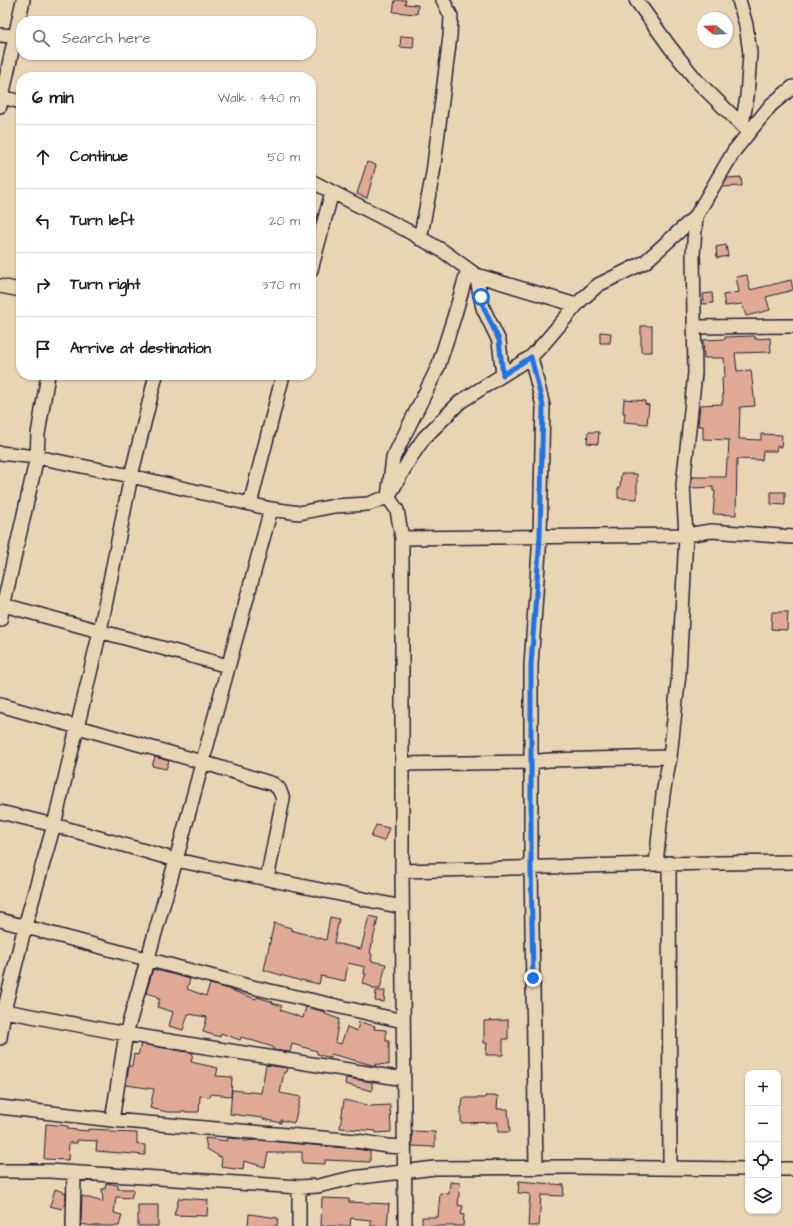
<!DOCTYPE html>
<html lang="en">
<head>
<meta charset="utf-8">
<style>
	:root { --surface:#fff; --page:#f2f2f2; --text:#202124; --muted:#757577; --line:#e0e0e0 }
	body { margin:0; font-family:"Architects Daughter",sans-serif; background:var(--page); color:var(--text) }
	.controls { position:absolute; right:12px; bottom:12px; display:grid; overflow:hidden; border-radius:8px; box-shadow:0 1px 3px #0004 }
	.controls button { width:36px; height:36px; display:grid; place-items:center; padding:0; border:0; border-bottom:1px solid var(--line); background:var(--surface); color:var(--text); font:20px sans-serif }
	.compass { position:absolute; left:697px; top:12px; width:36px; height:36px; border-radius:50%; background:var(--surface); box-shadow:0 1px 3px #0004; rotate:289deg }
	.stop { position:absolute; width:12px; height:12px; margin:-9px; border:3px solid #1a73e8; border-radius:50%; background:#fff }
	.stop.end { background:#1a73e8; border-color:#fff; box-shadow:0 1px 4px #0008 }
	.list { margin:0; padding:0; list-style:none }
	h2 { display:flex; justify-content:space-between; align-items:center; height:52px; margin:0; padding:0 16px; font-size:17px }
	h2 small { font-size:13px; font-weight:400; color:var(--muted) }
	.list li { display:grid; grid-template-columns:26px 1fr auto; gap:12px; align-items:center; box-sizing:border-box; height:64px; padding:0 16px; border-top:1px solid var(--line) }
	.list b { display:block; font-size:15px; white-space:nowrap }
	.list em { font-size:13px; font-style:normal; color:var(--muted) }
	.icon { flex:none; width:22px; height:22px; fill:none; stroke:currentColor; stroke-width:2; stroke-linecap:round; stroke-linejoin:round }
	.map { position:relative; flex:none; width:793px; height:1226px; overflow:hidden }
	.search { position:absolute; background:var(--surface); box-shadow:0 1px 3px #0004; left:16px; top:16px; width:300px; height:44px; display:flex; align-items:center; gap:10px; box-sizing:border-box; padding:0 14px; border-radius:16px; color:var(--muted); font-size:15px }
	.panel { position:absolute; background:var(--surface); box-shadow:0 1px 3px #0004; left:16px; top:72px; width:300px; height:308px; border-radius:16px }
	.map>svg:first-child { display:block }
	.building { fill:#dfa996; stroke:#22223b }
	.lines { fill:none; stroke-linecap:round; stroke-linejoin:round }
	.minor-casing { stroke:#22223b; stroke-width:16 }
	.minor { stroke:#e9d4b3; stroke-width:13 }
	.route { stroke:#1a73e8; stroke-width:5 }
</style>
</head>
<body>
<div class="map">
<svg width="793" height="1226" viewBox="0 0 793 1226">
	<rect width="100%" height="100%" fill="#e9d4b3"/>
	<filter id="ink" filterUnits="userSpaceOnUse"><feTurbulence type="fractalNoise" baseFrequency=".025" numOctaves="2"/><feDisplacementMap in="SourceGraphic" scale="8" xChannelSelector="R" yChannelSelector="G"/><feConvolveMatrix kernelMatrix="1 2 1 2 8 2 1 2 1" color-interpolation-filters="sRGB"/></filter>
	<g filter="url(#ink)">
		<path class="building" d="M395,0H406L405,4L418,5L417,14L393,12Z
			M401,36L414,37L413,48L400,47Z
			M367,162L376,165L367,198L357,194Z
			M741,177L742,186L722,187L728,178Z
			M726,245L728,256L717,258L716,247Z
			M747,275L750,290L791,280L793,290L766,297L770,310L746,316L742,304L725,306L723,295L739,292L736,277Z
			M712,293L713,303L704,304L703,294Z
			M641,326H652V352H641Z
			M600,332L611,333L610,343H600Z
			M755,336V339L770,338L771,352L735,353L737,371L751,370L755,406L740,407L739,439L761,440V434L782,435L781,447L777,446L776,451H763L762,460L737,459L736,515L713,514L715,491H713V487L691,488V485L692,477H726L727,459H728L729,440L703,439V426H698L700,405L722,404V401H723L722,377H725L724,358H704L703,340L725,339V337Z
			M624,399L645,401V404L649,405L647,424L624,422L625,413H623Z
			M588,432H599L598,444L587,443Z
			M621,474H637V499L618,498V488H620Z
			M771,492H785V505L771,504Z
			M772,612H788L787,630L771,629Z
			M155,757L169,761L166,769L152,766Z
			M376,825L389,828L384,841L371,837Z
			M369,916L378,918L370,953L372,954L371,961L386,964L380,989H372V987L362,983L366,974H364L365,967L348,963L345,981L321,976L319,984L301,980V981L264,970L274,923L291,928V930L326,940L330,917L339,919L334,943L361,949Z
			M153,969L190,979L187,989L206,996L210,984L228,989L256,999L257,997L273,1002L272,1003L282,1006L280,1010L303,1018L306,1007L326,1012L325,1014L339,1019L335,1042L341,1044L347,1027L357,1031L359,1022L375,1026L374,1029L386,1030V1041H389V1065L376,1064V1066L331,1054L330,1058L317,1054V1051L292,1044L290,1052L273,1050V1047L241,1037L240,1040L221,1033L220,1037L203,1032L207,1017L188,1014L183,1030L169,1026L173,1012L157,1007L160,999H157V996L146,993Z
			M376,991H385L384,1002L375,1001Z
			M508,1020V1039H503V1055H486L487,1043H484V1021Z
			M141,1044L193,1053L191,1062L218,1068L216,1076L232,1077L231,1096L211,1094L210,1097L200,1096L199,1112H167L150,1108L154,1089L126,1085L129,1066H132L134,1054L138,1055Z
			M266,1065L287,1068L286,1072H284L280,1093L301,1097L294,1123L281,1120V1123L263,1119V1118L230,1114L232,1090L261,1093Z
			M346,1078L372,1082V1091L345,1084Z
			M485,1096H498L497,1109H508L510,1132H498V1122L461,1123V1107H462L463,1098H485Z
			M344,1100L371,1106L390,1105L391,1132L376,1133V1131L340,1128Z
			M46,1124L68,1126V1129L88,1131V1129L110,1130V1132L137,1133V1144L145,1145V1155L96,1151L97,1141L77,1140V1143H69L68,1160L44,1159Z
			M412,1131L435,1132V1147L412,1146Z
			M205,1138L227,1141L228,1138L244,1139V1141L257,1140L356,1149L370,1151V1162L325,1160V1164L302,1163V1152H284V1153H268L265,1167L244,1161L243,1170L221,1167L222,1158L207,1149Z
			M519,1181L564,1185L563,1196L541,1195L539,1226H528L530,1194L518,1193Z
			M450,1182L460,1183L458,1205L463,1206L461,1214L464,1215L463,1226H422V1217H438L440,1193L449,1194Z
			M106,1183L118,1185V1189H134L131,1198L116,1197L114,1213L122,1215L119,1226H92L81,1224L82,1196L103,1202L102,1189H105Z
			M55,1189L66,1193L65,1206L64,1205L62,1209L50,1206Z
			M179,1198L208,1200L207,1216L174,1215Z
			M322,1198L349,1199V1202L389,1204L387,1226H371V1220L351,1218L350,1226H321Z
			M138,1205H158V1226H138Z
			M249,1214L278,1218L277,1226H248Z"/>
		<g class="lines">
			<g class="minor-casing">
				<path id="minor" d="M636,0L670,47L697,81L749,132
					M739,0L746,25L750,53L747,97L742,125
					M0,35L15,36
					M2,97L21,102
					M0,106L23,0
					M311,181L406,230L443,251L476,275L576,305
					M420,239L433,173L450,36L451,16L443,0
					M311,270L332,192
					M476,275L483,308L499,341L503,375
					M0,286L21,290
					M694,327L793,326
					M531,357L543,406L540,536L531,665V867L536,1168
					M0,453L37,457L131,476L271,509L299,513L334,506L368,504L388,497L411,457L424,438L460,402L531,357L545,342L579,302L598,285L645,262L696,216L734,151L771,105L793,87
					M250,504L283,375
					M402,538L686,535L711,531L793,537
					M0,604L228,666
					M0,620L37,457L38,434L48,375
					M0,705L202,762L273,784L279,789L283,799L267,879
					M402,764L531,762L549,760L670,757
					M0,812L54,825L176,860L402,907
					M669,863L670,1168
					M656,864L663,794L670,757L679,673L686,535L683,485L695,373L693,255L696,216
					M402,871L656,864L793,862
					M0,920L248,986L403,1021
					M0,1010L126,1034L404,1079
					M0,1038L4,1011L25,926L54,825L100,631L131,476L156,375
					M0,1107L112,1120L357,1141L387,1146L404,1147
					M112,1120L126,1034L176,860L271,509
					M778,1169H793
					M0,1171H49L299,1187L318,1186L352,1178L435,1168L569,1167L748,1169
					M299,1187V1226
					M73,1226L74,1173
					M405,1226L402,871V538L397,510L388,497L393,458L438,367L455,314L468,269"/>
			</g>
			<use href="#minor" class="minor"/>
		</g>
	</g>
	<g class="lines" filter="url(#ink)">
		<path class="route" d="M481,297L484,308L499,340L503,375L531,357L543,406L540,536L531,665V868L533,978"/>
	</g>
</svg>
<div class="controls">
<button>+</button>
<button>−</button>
<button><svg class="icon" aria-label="locate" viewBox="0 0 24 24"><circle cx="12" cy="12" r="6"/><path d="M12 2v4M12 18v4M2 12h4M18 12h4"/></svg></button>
<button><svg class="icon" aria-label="layers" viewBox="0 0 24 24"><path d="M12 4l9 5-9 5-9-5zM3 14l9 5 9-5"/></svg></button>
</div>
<svg class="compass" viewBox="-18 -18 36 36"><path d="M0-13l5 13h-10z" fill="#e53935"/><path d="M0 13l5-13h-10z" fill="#757577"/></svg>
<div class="stop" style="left:481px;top:297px"></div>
<div class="stop end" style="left:533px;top:978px"></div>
<div class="search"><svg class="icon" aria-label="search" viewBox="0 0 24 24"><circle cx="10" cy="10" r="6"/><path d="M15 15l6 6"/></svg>Search here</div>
<section class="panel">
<h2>6 min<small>Walk · 440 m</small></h2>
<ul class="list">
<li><svg class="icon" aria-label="ahead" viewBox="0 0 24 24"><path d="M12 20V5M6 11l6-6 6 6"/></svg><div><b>Continue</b></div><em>50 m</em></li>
<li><svg class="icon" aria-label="left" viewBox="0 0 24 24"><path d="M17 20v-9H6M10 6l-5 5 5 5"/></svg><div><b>Turn left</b></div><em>20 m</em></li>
<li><svg class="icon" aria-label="right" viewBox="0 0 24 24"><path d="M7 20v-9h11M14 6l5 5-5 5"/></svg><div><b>Turn right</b></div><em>370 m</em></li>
<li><svg class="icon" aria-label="arrive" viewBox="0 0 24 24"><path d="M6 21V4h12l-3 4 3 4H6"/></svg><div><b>Arrive at destination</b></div></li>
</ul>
</section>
</div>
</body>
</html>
